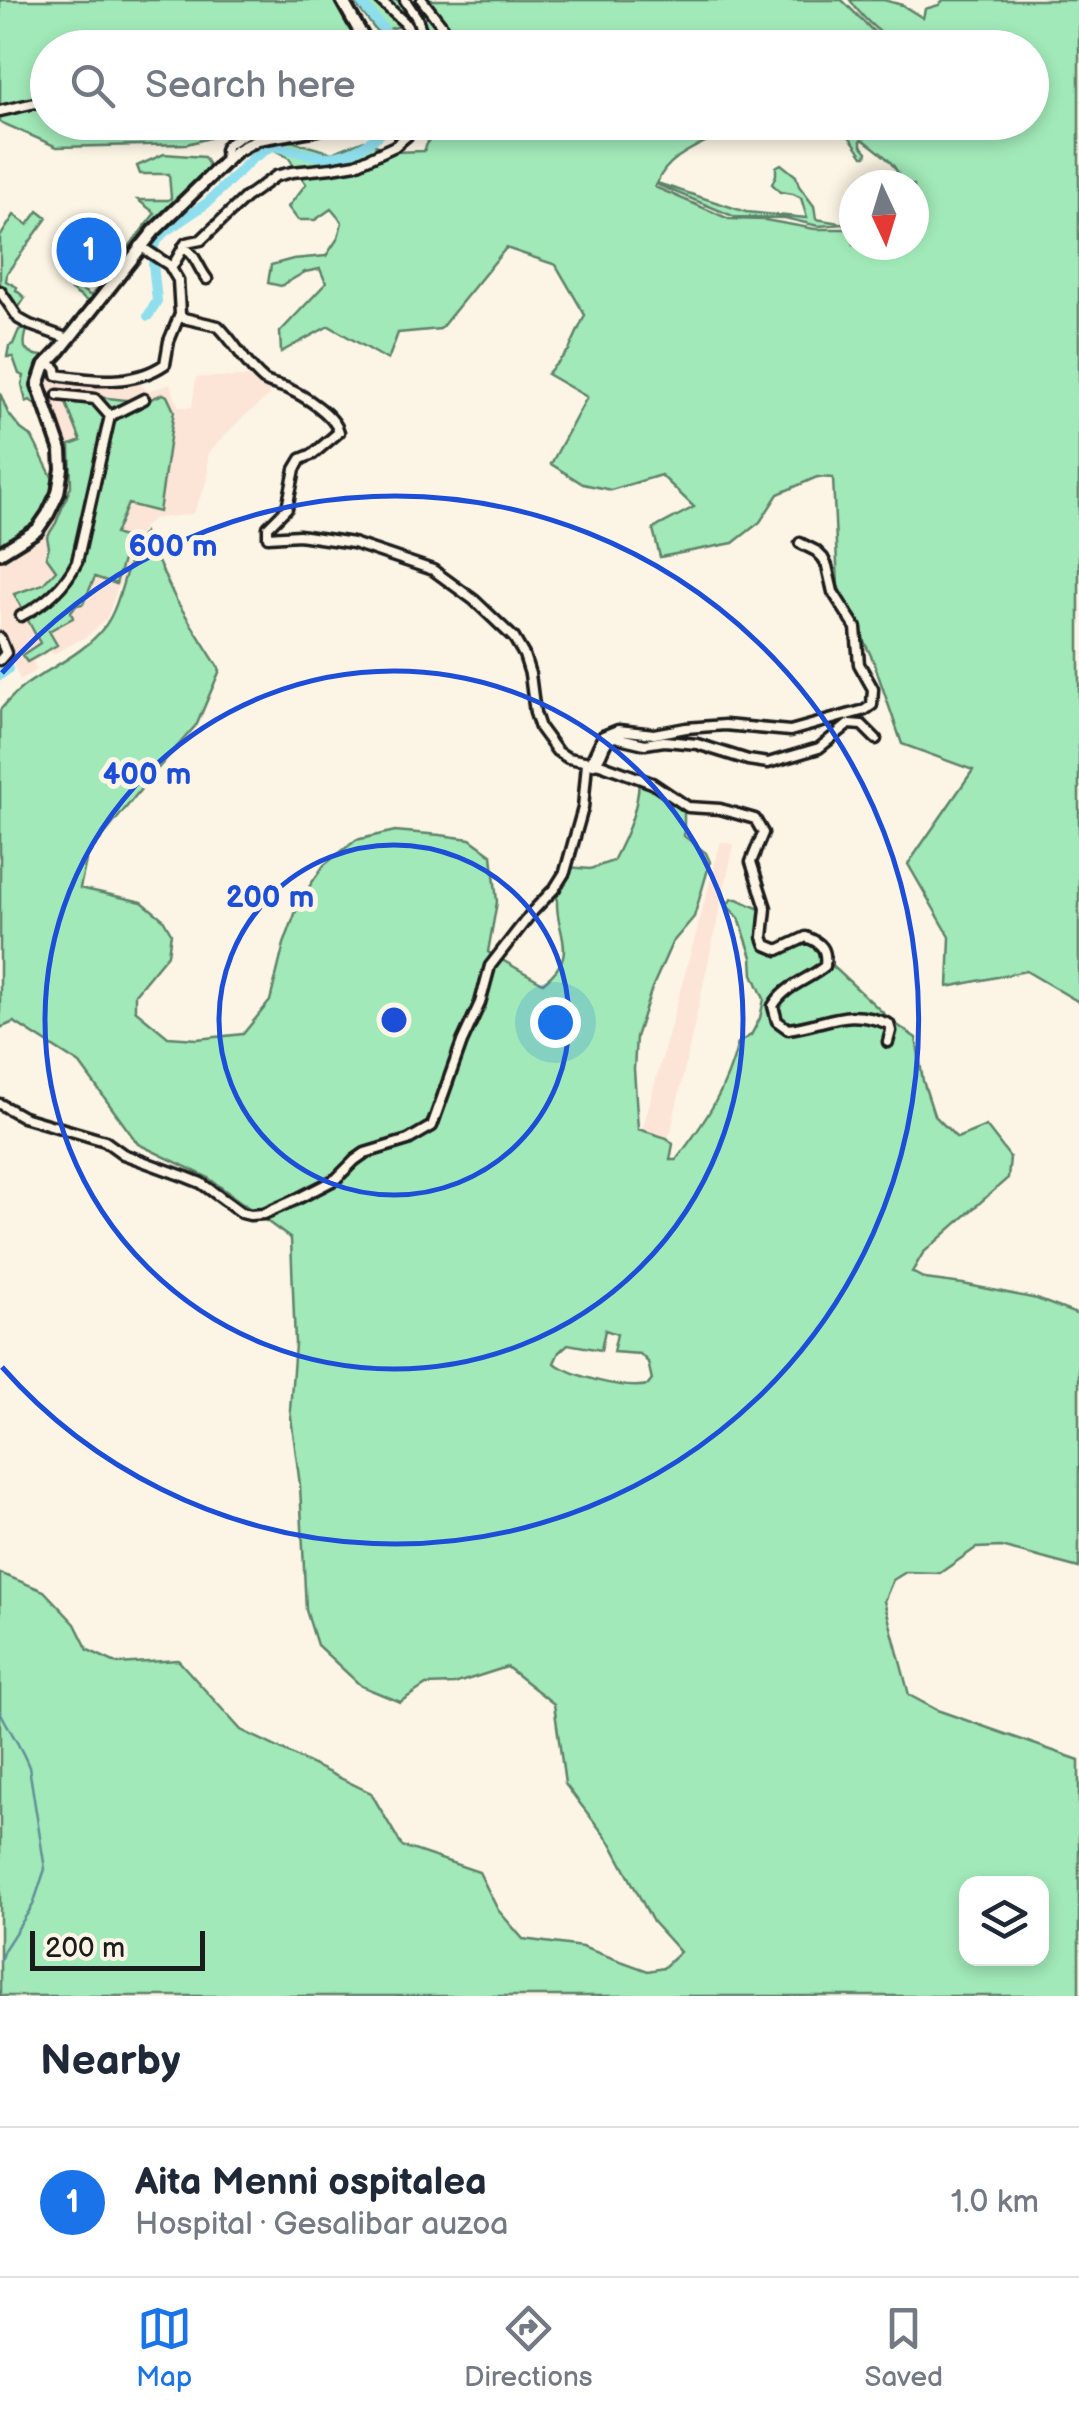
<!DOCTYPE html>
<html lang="en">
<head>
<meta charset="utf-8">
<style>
	:root { --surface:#fff; --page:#f6f6f7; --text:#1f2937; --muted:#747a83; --line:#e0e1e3; --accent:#1a73e8 }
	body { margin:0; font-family:"Balsamiq Sans",sans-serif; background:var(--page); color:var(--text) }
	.controls { position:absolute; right:30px; bottom:30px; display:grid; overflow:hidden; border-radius:20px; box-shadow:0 5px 15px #0003 }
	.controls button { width:90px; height:90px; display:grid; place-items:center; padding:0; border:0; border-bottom:2px solid var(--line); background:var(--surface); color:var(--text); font:50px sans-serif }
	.compass { position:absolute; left:839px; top:170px; width:90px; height:90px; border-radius:50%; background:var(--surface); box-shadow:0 5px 15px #0003; rotate:176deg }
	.scale { position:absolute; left:30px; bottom:25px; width:175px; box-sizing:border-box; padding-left:10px; border:5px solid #1c1c1c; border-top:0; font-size:28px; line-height:35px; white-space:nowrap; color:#1c1c1c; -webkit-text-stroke:8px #fcf5e5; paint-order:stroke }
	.you { position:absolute; left:555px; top:1022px; width:35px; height:35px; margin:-25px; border:8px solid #fff; border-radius:50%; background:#1a73e8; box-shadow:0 0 0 15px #1a73e833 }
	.badge { display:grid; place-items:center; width:65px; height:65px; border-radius:50%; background:var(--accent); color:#fff; font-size:32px; font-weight:700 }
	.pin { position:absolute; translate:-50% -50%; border:5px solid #fff; box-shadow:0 2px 10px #0006 }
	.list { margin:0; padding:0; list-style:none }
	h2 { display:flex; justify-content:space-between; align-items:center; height:130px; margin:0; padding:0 40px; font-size:42px }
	h2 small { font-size:32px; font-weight:400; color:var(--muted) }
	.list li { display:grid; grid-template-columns:65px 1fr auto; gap:30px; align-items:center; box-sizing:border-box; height:150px; padding:0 40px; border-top:2px solid var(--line) }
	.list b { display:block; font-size:38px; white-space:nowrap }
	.list p { margin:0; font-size:32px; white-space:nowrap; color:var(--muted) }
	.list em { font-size:32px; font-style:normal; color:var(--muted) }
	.icon { flex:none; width:55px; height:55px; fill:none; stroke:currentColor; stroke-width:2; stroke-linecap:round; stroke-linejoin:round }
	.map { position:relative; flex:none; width:1079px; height:1996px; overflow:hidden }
	.search { position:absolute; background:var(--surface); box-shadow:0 5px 15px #0003; left:30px; right:30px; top:30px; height:110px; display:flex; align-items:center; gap:25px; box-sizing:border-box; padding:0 35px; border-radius:55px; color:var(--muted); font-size:38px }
	.sheet { height:280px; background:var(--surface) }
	nav { display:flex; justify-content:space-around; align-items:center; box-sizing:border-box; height:140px; border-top:2px solid var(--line); background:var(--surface); font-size:28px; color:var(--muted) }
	nav a { display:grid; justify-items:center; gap:5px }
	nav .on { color:var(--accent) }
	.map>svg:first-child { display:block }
	.built { fill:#fce5d6 }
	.green { fill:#a1e9b8; stroke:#5e826a; stroke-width:2.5; fill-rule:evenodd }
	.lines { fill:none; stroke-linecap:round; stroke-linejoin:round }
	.stream { stroke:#619099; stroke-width:2.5 }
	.river { stroke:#8fdeed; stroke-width:10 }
	.street-casing { stroke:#1c1c1c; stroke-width:15 }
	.secondary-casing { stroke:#1c1c1c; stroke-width:18 }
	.street { stroke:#fcf5e5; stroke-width:8 }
	.secondary { stroke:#fcf5e5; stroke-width:10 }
	.ring { fill:none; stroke:#1d4ed8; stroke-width:5 }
	.centre { fill:#1d4ed8; stroke:#fcf5e5; stroke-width:5 }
	.ring-label { font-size:30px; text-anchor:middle; font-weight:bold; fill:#1d4ed8; stroke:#fcf5e5; stroke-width:10; stroke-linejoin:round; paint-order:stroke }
</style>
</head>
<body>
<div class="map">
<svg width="1079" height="1996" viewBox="0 0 1079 1996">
	<rect width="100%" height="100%" fill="#fcf5e5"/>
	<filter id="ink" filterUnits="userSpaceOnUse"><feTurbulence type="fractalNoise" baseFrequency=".01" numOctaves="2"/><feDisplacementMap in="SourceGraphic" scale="20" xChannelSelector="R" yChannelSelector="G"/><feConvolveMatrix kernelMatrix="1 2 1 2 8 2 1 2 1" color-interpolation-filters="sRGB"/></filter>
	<g filter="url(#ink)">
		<path class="built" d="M46,369H55L54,375L137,381L148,391L170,384L179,407H192L196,377H248L268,388L269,396L240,420L208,453V479L193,514L152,519L140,532L132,549L125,577L119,584L107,618L89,635L54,654L49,652L33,662L37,670L20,680L0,635V563L44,534L64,502L69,477L67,444L52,407L48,406L34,411L32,405L46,401L41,390Z
			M721,841L734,845L671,1131L667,1138L642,1131Z"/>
		<path class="green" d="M0,0H334L361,47L48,48V122L309,123L277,128L232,132L187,144L57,147L0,122Z
			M353,0H842L872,30L896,47L883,45L882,48L427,47L412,25L401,26L377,32Z
			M850,0H884L902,5L923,18L925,9L939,5L943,0H1079V1002L1026,971L948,987L950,937L908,864L973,770L902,744L873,660L838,586L833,478L817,477L778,494L760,522L733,543L660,557L653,529L694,507L661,475L611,490L583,484L551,464L587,397L547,374L569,350L585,315L556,265L506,248L440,329L398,333L388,360L329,326L281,352L280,332L326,283L320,269L305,272L281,286L268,283L271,265L293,259L326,256L338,238L342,222L331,209L315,220H298L288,207L306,184L289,158L264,144L284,139L332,153L364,140L392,152L424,151L430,137L421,123H740C714,142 669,150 657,183L746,212L807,218L801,198L793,194L780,192L772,184L776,175V167L781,164L796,176L799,186L814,206L816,219L845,224L818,226L785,218L735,217L656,184L655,187L729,219L765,220L815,229H854V245H914V237L922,229L920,217L914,207V185H902C899,165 880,152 864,140H861V145L867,152L866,156H863C850,138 843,119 818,127L809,123L1032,122V48H908C886,41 863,19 850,0Z
			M164,154L204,157L209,165C201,184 179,196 165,211C138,241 113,273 89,305L86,303L87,301L71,290L110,240L122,250L118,256L112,251L81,289L91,296L155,213L138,200H168L171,198L169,174H140L137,166Z
			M38,211L47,218L7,273L6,281L17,287L16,290L25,298L19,307H14L0,286V237L14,215L28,225Z
			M23,328L27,330C22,347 23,354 42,356C36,373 31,386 39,403L34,404L30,400L26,402L22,384L24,376L19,374L13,357H7L9,346L13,344L19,330Z
			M0,393L8,413L21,429L32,437L55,483L34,526L0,547Z
			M62,393L144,402L163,394L167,396L174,411L159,512L128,504L115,534L129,539L116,584L95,577L83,604L77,605L71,611L73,618L49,631L57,645L27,662L22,655L40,643L14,594L43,584L56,570L46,556L49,547L47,537L56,523L71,486L70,445L81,441Z
			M144,532L176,600L220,670L197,724L154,773L87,856L80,888L142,902L163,919L171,933L168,954L135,994V1010L168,1037L197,1039L243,1034L270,1001L284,944L300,900L324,865L356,840L395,831L440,835L470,839L492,855L497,902L488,952L543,983C584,951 551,932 558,891C559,883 565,875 568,867L590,869L613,861C627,834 638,810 639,780L679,805L684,812V836L706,853L710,862L694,917L672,943L652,988L636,1037L634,1069L638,1129L667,1138L673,1144L670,1160H676C705,1122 726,1091 738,1043L751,1035L760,1018L764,999L753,974L752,957L739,918L726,905L732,899H737L762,910L760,941L764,951L776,956L808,943L893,1022L916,1038L923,1081L934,1115L957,1138L986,1126L1010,1157L1008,1178L923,1253L912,1272L925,1279L963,1284L1037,1299L1079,1315V1568L1001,1547L976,1548L940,1573L906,1572L893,1580L884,1601L909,1695L937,1710L1079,1760V1996H0V1573L44,1591L75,1624L88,1650L118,1664L178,1660L241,1730L371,1793L402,1846L479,1872L498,1910L523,1939L582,1947L648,1971L663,1968L680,1952L653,1922L612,1845L565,1784L554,1704L507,1667L454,1684L426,1685L400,1702L361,1686L317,1645L306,1610L300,1485L290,1410L295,1344L291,1239L207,1177L138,1144L80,1064L14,1022L0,1028V710C7,702 14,694 23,687C50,667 83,655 105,626C123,602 126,554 144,532ZM605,1330L617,1334L613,1352L640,1354L648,1362L652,1380L648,1385C623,1390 575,1377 554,1363L559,1352L568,1344L601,1350ZM966,1884H1042V1958H966Z"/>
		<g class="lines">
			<path class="stream" d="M0,1711C9,1730 22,1748 29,1767L45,1869L33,1905L4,1950L0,1961"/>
			<path class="river" d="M359,0L399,48
				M148,316L157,301L153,264L154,245L163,233L207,203L252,159L272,146C289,148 313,158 329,157C353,156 377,139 393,122
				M0,675L8,669"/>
			<g class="street-casing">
				<path id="street" d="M380,0L404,22L421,48
					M405,0L417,18L427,48
					M422,0L450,36
					M0,111L48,100
					M226,160L225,150L227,145L263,122
					M183,247C196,254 198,268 207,279
					M172,267L186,243L201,240L245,198L276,176L292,172L332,168L356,164L395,146L423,122
					M0,291L19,319L30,325L69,339
					M179,317L218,326C235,342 245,365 264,380C270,384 278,385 286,388C303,395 334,414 339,432L313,454L301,459L295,469L287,508L268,527V537L299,535L353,543L433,570L474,600L514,638L524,655L530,674L535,713L540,728L557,751L568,758L600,764L652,783L688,807L720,809L755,819L763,833L751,862L766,908L763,937L766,945L778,950L806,937C822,943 827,949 825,966C807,981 785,985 773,1006L777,1021L788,1029C829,1024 845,1006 889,1024L891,1031L888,1042
					M48,361L56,369L57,375C93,381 133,386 165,364L169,341L180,314L178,280L169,265L140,246
					M58,395L95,399L110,416
					M21,616C45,604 65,586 77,562L110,416L144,399
					M0,638L6,653L0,660
					M590,764L603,736L618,730L654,734L686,728L725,725L790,731L865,710L872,705L873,689L859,664L856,628L833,592L827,566L823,558L816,551L800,543
					M594,764C605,756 601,741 615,737L645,744L664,741L697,744L748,760L768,763L819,748L849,724L862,725L876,739
					M0,1104L23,1117L105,1141L123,1154L186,1177L201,1183L242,1213L250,1215L264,1214L297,1199L336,1179L355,1160L365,1153L408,1140L432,1126L462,1042L480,1003L490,966L533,911L555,888L565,872L583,808L587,763"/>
			</g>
			<g class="secondary-casing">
				<path id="secondary" d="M342,0L369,48
					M0,553L37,530L48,514L58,493L62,469L61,451L38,385L44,367L60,350L154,231L235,152L258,139L316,129L334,122"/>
			</g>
			<use href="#street" class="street"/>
			<use href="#secondary" class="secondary"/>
		</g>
	</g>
	<g class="ring">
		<circle cx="394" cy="1020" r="175"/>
		<circle cx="394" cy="1020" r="349"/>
		<path d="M2 673A524 524 0 1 1 2 1367"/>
	</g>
	<circle cx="394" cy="1020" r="15" class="centre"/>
	<g class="ring-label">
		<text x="173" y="556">600 m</text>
		<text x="147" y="784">400 m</text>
		<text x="270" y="907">200 m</text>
	</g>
</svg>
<div class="controls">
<button><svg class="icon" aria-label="layers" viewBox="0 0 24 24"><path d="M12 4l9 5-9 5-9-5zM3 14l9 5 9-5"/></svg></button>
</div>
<svg class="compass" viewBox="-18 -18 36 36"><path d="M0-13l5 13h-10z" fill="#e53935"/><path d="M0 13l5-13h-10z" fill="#747a83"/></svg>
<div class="scale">200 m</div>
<div class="you"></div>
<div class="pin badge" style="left:89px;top:250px">1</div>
<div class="search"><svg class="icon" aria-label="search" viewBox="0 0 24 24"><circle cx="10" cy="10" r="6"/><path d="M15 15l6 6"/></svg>Search here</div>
</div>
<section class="sheet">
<h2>Nearby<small></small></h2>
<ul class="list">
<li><span class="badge">1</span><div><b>Aita Menni ospitalea</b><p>Hospital · Gesalibar auzoa</p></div><em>1.0 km</em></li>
</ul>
</section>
<nav>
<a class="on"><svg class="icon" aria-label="map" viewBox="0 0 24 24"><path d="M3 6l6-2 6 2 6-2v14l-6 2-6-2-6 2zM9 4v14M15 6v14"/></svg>Map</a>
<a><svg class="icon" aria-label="directions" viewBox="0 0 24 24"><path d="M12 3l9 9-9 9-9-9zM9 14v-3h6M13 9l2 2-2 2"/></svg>Directions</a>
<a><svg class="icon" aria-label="saved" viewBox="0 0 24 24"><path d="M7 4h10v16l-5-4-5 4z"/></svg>Saved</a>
</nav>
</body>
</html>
